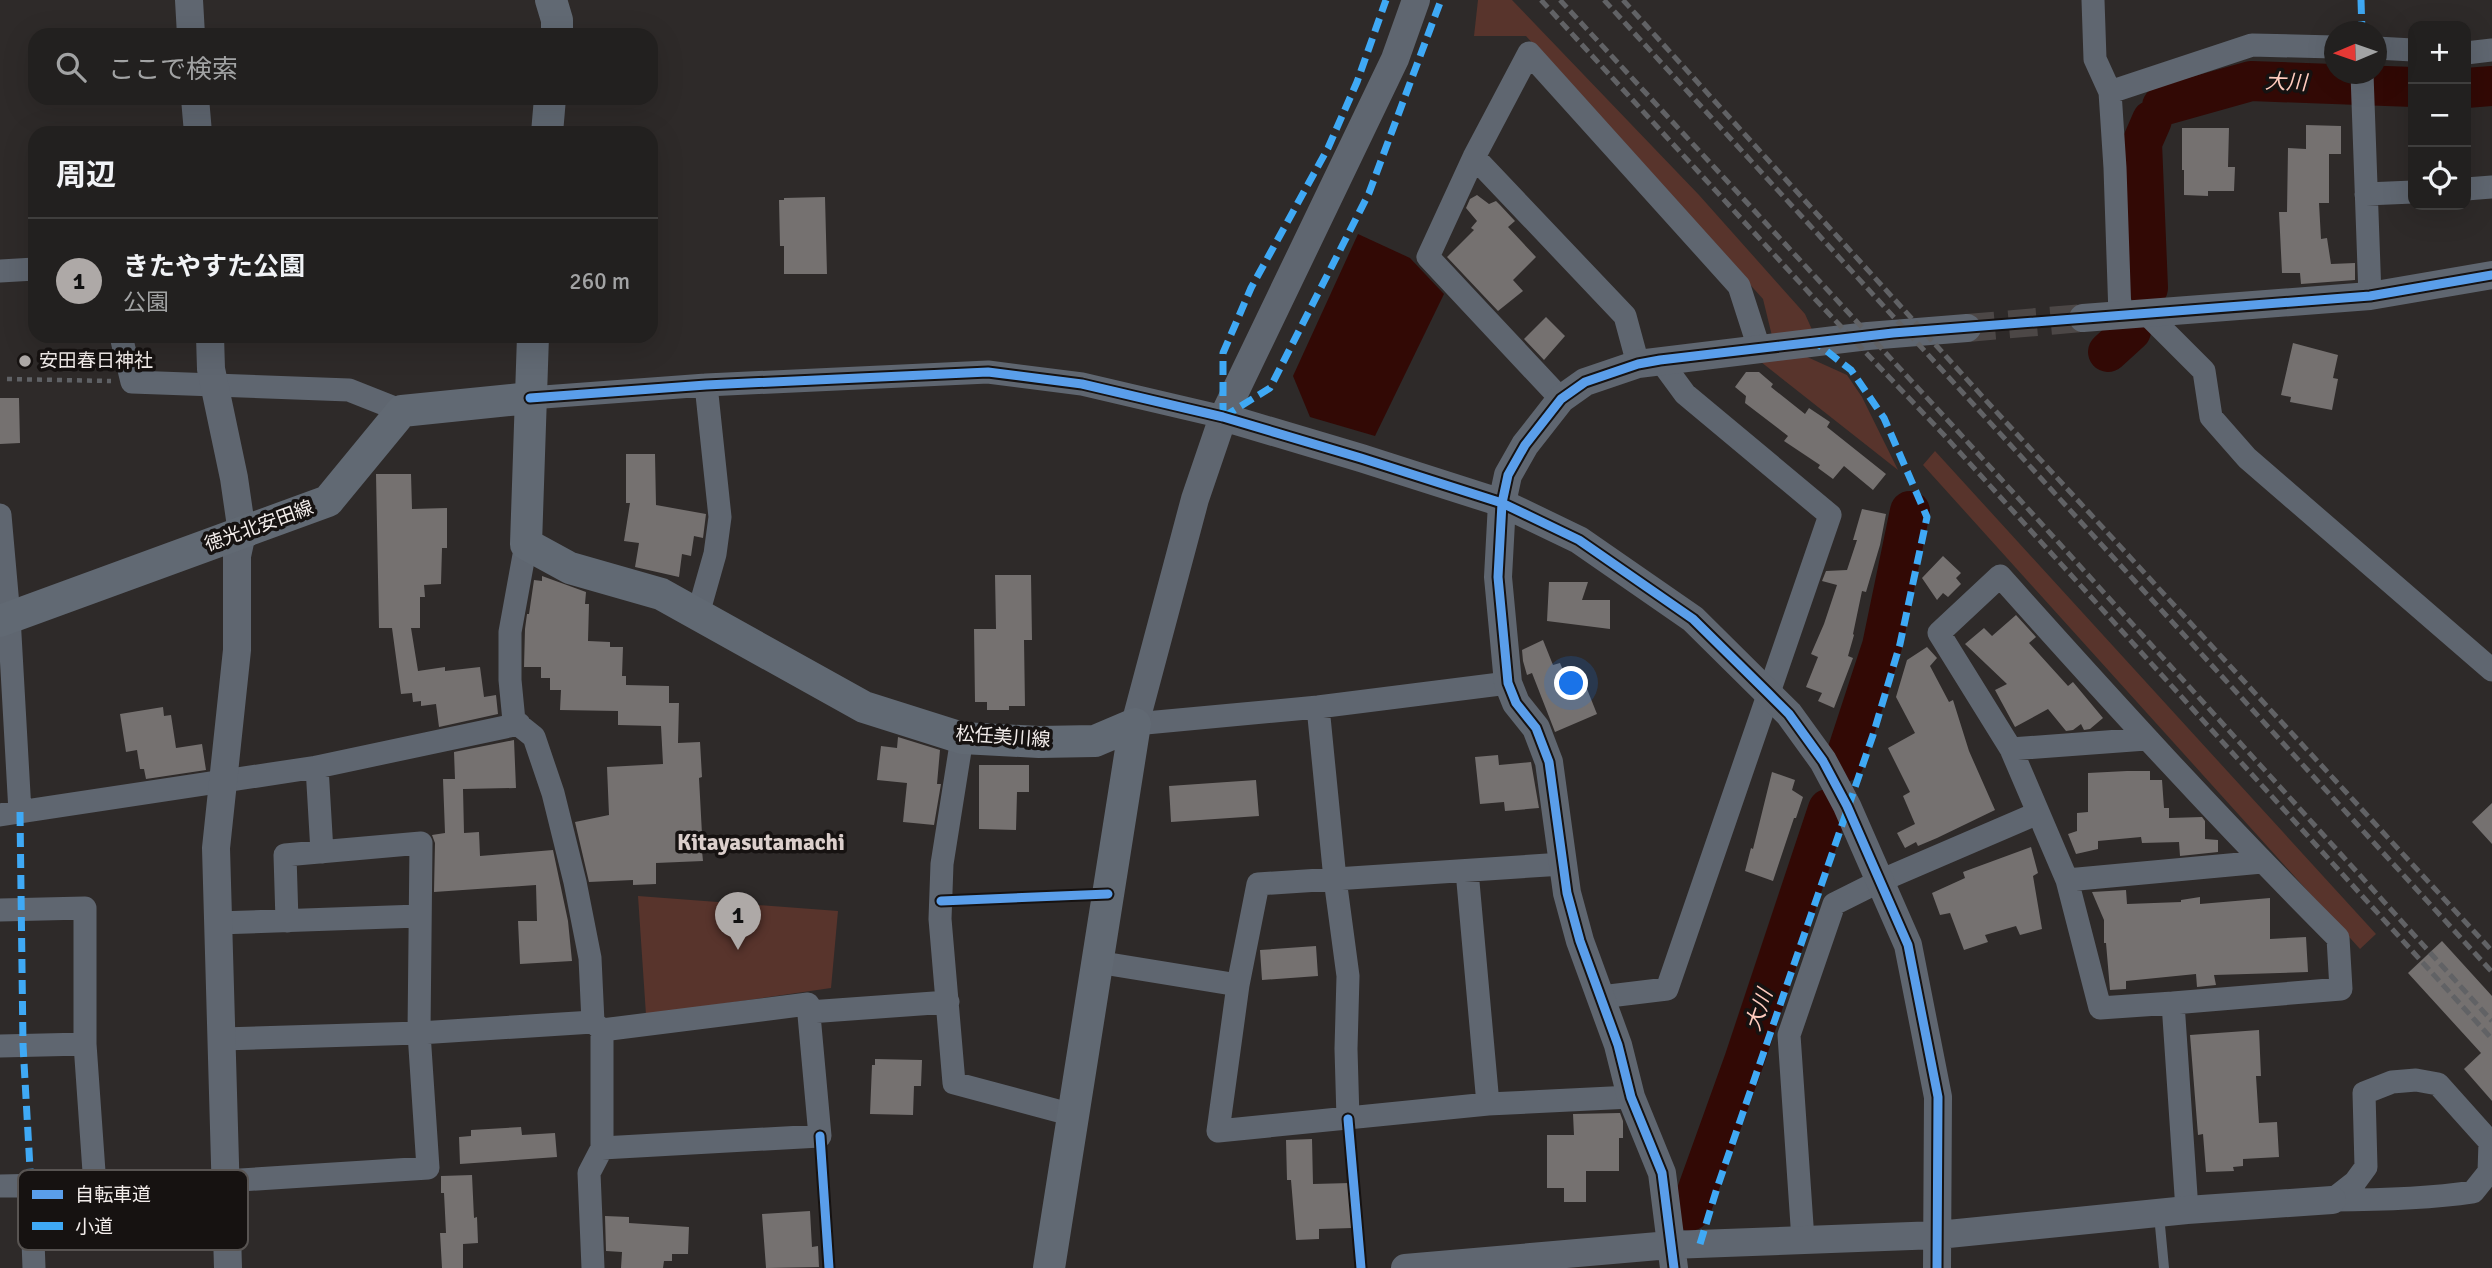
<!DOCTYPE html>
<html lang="ja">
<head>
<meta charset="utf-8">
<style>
	:root { --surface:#22201f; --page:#2a2828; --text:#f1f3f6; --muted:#a2a3a4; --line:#3f3e3d; --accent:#aea9a7 }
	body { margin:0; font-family:Signika,"Noto Sans JP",sans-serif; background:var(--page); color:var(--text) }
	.controls { position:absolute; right:21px; top:21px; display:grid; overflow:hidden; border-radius:14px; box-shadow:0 7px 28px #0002 }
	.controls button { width:63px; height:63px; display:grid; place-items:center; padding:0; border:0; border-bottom:2px solid var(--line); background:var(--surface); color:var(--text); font:35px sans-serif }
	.compass { position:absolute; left:2324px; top:21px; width:63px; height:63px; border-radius:50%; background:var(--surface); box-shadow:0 7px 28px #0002; rotate:268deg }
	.you { position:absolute; left:1572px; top:684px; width:24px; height:24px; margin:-18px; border:5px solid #fff; border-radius:50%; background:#1a73e8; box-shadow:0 0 0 10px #1a73e833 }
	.badge { display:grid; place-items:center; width:46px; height:46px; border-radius:50%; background:var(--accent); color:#111; font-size:23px; font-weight:700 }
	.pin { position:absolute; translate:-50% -58px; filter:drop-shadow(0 2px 4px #0008) }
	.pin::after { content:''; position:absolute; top:37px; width:24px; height:21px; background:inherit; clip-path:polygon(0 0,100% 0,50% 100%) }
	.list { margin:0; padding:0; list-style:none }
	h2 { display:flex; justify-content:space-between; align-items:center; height:91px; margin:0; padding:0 28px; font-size:30px }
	h2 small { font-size:23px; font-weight:400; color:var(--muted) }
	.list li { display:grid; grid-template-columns:46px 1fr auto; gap:21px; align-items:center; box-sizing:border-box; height:126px; padding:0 28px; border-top:2px solid var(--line) }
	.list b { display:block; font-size:26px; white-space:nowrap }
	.list p { margin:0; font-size:23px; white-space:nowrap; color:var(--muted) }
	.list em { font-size:23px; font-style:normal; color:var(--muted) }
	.icon { flex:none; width:38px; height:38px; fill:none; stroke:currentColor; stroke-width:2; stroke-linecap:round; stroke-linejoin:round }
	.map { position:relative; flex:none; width:2492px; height:1268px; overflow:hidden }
	.search { position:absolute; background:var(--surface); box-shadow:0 7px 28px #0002; left:28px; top:28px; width:630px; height:77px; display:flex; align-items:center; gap:18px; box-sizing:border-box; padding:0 24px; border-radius:21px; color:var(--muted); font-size:26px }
	.panel { position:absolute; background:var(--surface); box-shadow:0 7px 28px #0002; left:28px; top:126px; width:630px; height:217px; border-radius:21px }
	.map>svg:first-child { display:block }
	.green { fill:#58342c }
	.water { fill:#320905 }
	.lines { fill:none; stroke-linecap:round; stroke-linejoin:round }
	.river { stroke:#320905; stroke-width:40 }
	.building { fill:#757170 }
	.tertiary-tunnel { stroke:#4c4746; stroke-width:28; stroke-dasharray:28 14; stroke-linecap:butt }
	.path { stroke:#5f6165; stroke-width:4.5; stroke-dasharray:5 5; stroke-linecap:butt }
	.service { stroke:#5f6670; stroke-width:10 }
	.minor { stroke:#5f6670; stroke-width:23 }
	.tertiary { stroke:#5f6670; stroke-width:28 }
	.secondary { stroke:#616973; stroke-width:32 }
	.rail { stroke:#616265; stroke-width:5; stroke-dasharray:10 5; stroke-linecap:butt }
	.quiet { stroke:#3fa9f5; stroke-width:7; stroke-dasharray:14 7; stroke-linecap:butt }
	.cycleway-casing { stroke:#161211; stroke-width:13 }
	.cycleway { stroke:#5a9eea; stroke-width:9 }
	.poi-dot { fill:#aea9a7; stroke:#161211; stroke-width:2.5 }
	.labels { text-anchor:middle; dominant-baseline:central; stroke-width:7; stroke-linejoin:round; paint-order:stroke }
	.poi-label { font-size:19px; fill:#f3edeb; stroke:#161211; text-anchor:start }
	.street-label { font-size:19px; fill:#f3edeb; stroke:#161211 }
	.water-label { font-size:21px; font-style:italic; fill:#ffcbbe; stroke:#161211 }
	.quarter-label { font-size:23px; font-weight:bold; fill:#dbcfcc; stroke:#161211 }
	.key { fill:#161211; stroke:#585452; stroke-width:2 }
	.key-label { font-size:19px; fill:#f3edeb }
</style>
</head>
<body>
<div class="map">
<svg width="2492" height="1268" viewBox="0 0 2492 1268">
	<rect width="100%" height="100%" fill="#2e2a29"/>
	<path class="green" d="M1478,0H1512L1699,195L1805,314L1814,334L1772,336L1763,299L1526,36H1474Z
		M1805,356L1847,375L1862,397L1898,470L1761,362Z
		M1935,451L2376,934L2360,949L1923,465Z
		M638,896L838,911L831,988L646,1015Z"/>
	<path class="water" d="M1358,234L1410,258L1444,294L1375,436L1310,417L1293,376Z"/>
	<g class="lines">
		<path class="river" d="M2466,88L2492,86
			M2162,106L2251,81L2413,87
			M2148,288L2142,143L2152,120
			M2108,352L2131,331
			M1844,762L1882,646L1910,511
			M1690,1211L1744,1061L1828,809"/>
	</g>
	<path class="building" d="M2306,125L2341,126V154H2329V203H2319L2321,239L2327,238L2331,264L2355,263V280L2301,284L2300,273H2282L2279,212H2287L2288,148L2306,149Z
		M2182,128H2229L2228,167H2235L2234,191H2208V196L2184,195V170H2182Z
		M1477,195L1489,204L1496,201L1500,205L1515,221L1508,227L1536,257L1513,280L1523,291L1498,311L1447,257L1474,230L1471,228L1477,221L1466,208L1470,199Z
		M825,197L827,274H784V246H780L779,200H784V198Z
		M1546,317L1565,336L1544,360L1524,339Z
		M2293,343L2338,355L2333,378L2338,379L2332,410L2290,402L2291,397L2281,395Z
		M1746,372H1759L1773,384L1771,387L1805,414L1809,408L1830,422L1827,427L1886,474L1873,490L1844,466L1833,479L1818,468L1820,465L1784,441L1788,436L1745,403L1746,396L1735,387Z
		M0,398H19L20,443L0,444Z
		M626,454H655L656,505L706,514L703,538L694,536L691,556L682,554L679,577L635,567L639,543L624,541L630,503H626Z
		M376,474H411L412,509L447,508V548H442L441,584L424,585L425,597H420V628H411L418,671L445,667V671L480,667L484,697L496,695L498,714L439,727L436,704L421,706V701L413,702L412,693L401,694L392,628H379Z
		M1862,509L1886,514L1880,545L1866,592L1862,591L1853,634L1854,635L1848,656L1853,658L1834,708L1818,701L1822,693L1806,687L1818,657L1811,654L1824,624L1837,585L1822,581L1826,571L1847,570L1857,540H1853Z
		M1943,556L1961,573L1956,578L1961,584L1948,597L1943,593L1937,600L1922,578Z
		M995,575H1031L1032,640H1024L1025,706H1009V710H987V702H975L974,629H996Z
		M542,576L586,592L585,604H589L588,641L610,642V647H623L622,676H626V685L669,686V703H679L678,743L700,742L702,777L699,778L702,834L711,842L702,851L703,861L656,863V884L633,885V880L589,882L575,822L609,815L607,767L663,764L661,726L618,725V711L560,710L561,690H550V678H541V667H524L525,629L527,614H529L534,580L542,581Z
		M1549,582H1588L1582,600H1610V629L1547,621Z
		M2016,615L2036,637L2029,643L2068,686L2073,682L2103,718L2090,729L2084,730L2081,724L2073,730L2066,731L2048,709L2015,727L1995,690L2007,684L1965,644L1984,628L1992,636Z
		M1543,640L1553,665L1560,663L1571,689L1585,684L1597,714L1555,732L1532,673L1527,675L1523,661L1522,650Z
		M1927,647L1937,658L1930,666L1949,702L1953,700L1969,751L1995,810L1937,838L1918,846L1916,842L1905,848L1897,833L1915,824L1903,796L1910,792L1888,748L1915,733L1896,697L1907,660Z
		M163,707L164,716L171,715L176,748L202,744L206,770L146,779L144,769H140L137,750L126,752L120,714Z
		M898,737L940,750L937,784H941L934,825L903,822L907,783L877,780L881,746L897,748Z
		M514,740L516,788L463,789L464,833L479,832L480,856L553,850L568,921L572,961L520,964L518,921H537L536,885L434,892L435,843L432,835L445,833L443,779H455L454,752Z
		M1498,755L1499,765L1531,762L1539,808L1505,811L1504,802L1480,804L1475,757Z
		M979,765H1029V792H1017L1016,830L979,829Z
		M2127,771H2150V780H2162L2164,808H2169V818L2202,817L2205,821V839L2218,840V852L2180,856L2179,842L2142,843L2141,837L2098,841V849L2076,854L2068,834L2077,831V813L2088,812V773Z
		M1772,772L1795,780L1792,790L1803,797L1796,818H1794L1773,881L1745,871L1751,848L1753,849Z
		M1256,780L1259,816L1171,822L1169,786Z
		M2492,803V844L2472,822Z
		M2031,847L2038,873L2033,876L2042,929L2020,935L2016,926L1985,935L1988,942L1964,950L1950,913L1940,915L1932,893L1965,878L1963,872Z
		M2126,890L2127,904L2181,902V900L2200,897V904L2270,898V939L2306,937L2308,972L2214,975L2216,985L2197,987L2196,974L2126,981V989L2110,990L2106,943H2104V920L2092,892Z
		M2442,941L2492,996V1101L2464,1069L2481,1053L2408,973Z
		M1316,946L1318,976L1262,980L1260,950Z
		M2259,1030L2261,1076H2256L2259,1123L2277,1122L2279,1157L2243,1159V1166L2233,1167L2234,1171L2206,1172L2203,1134L2198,1135L2190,1035Z
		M875,1059L922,1060L921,1086H914L913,1115L870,1114L872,1065H875Z
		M1620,1113L1623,1121V1138H1619V1171H1586V1202H1564V1188H1547V1135H1574L1573,1114Z
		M521,1127L522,1135L555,1133L557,1157L460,1164L459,1137L471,1136V1130Z
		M1312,1139L1313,1184L1350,1183L1352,1228L1319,1229V1239L1296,1240L1291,1180H1287L1286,1140Z
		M472,1175L474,1218L477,1217L478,1243L463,1244V1268H442L440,1233H446L444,1193H441V1176Z
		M810,1211L812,1247L818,1246L819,1267L766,1268L762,1214Z
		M605,1216L629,1217V1223L689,1227L688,1254H672V1261H664L663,1268H621L622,1252L606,1251Z"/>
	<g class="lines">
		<path class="tertiary-tunnel" d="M1967,328L2083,318"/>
		<path class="path" d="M7,379L111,381"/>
		<path class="service" d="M2159,1215L2164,1268"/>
		<path class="minor" d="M2093,0L2095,59L2110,92L2115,168L2120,315
			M2376,48L2413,50
			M2466,53L2492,50
			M2362,74L2370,296
			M2110,92L2252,45L2334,47
			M1474,157L1625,316L1638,364
			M2466,189L2492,187
			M2366,194L2413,192
			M0,271L35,269
			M2146,313L2204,371L2211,417L2247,458L2492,670
			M121,336L132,382L349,390L402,411
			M530,398L706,385L988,372L1082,384L1223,417
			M1561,399L1428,257L1474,157L1529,53L1739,286L1759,348
			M0,515L9,617L20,812
			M526,544L510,632V680L514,721L534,737L553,793L575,882L590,958L593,1022L602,1030V1148L589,1173L593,1268
			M698,614L715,554L720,517L706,385
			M1318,707L1335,879L1348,976L1346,1049L1348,1119
			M1135,724L1318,707L1508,683
			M962,738L942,864L940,919L954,1083L1073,1115
			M2011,749L2146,739
			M317,767L322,852
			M0,815L317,767L519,724
			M1563,864L1258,884L1238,985L1218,1131L1488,1104L1631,1097
			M1467,871L1488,1104
			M2067,880L2262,862
			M0,910L85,908V1044L95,1186
			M217,923L419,916
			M1097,962L1238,985
			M1601,997L1667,989L1830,515L1685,394L1660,360
			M2173,1003L2341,989L2338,938C2221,821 2110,699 2000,576L1939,633L2011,749L2067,880L2100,1008L2173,1003L2187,1210
			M809,1012L948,1002
			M222,1039L419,1033L593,1022
			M0,1046L85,1044
			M2416,1080L2438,1084L2490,1142L2489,1172L2473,1192C2426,1199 2380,1200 2332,1200L2355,1182L2366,1167L2364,1093L2392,1082Z
			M602,1148L820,1136L808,1004L602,1030
			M0,1186L225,1181L428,1168L419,1033L421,843L285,855L287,921
			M31,1186L34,1268
			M1803,1240L1789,1035L1834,904L1880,881L2038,813"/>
		<path class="tertiary" d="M189,0L191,35
			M195,98L198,133
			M2083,318L2370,296L2492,275
			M210,336L211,369L234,478L242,533L237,556V650L216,848L228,1268
			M1223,417L1361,458L1502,503L1579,540L1693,619L1789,714L1823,761L1847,806L1908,945L1938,1097L1937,1268
			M1135,724L1195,499L1223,417L1395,59L1416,0
			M1405,1268L1670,1245L1938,1235L2187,1210L2332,1200
			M1674,1268L1662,1173L1631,1097L1618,1045L1580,941L1567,893L1549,762L1536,728L1516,703L1508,683L1498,577L1502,503L1508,475L1525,445L1561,399L1585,382L1638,364L1868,336L1967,328"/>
		<path class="secondary" d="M551,0L557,20V35
			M547,133L550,98
			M533,336L526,544L570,568L661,594L864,707L962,738L1039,742L1095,741L1135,724
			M0,621L328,501L402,411L530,398
			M1049,1268L1135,724"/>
		<path class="rail" d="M1541,0L1813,297L1944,435L2492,1039
			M1560,0L1953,426L2492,1021
			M1604,0L2492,972
			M1623,0L1992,407L2492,951"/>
		<path class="quiet" d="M2361,0L2362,32
			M1223,417L1270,388L1369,193L1441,0
			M1223,417V353L1251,288L1328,148L1357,82L1386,0
			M20,812L23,1045L31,1186
			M1700,1244L1717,1188L1873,735L1900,644L1927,517L1884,418L1851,370L1815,342"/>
		<g class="cycleway-casing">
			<path id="cycleway" d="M530,398L706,385L988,372L1082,384L1223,417L1361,458L1502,503L1579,540L1693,619L1768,693L1789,714L1823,761L1847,806L1908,945L1938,1097L1937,1268
				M941,901L1108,894
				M1348,1119L1361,1268
				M820,1136L829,1268
				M1674,1268L1662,1173L1631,1097L1618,1045L1580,941L1567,893L1549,762L1536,728L1516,703L1508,683L1498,577L1502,503L1508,475L1525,445L1561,399L1585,382L1638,364L1660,360L1893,333L2370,296L2492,275"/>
		</g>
		<use href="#cycleway" class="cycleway"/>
	</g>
	<circle class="poi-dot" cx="25" cy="361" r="7"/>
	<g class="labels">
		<g class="poi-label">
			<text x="39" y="361">安田春日神社</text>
		</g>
		<g class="street-label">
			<text transform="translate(259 526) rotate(-20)">徳光北安田線</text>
			<text transform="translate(1003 737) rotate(4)">松任美川線</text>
		</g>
		<g class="water-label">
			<text transform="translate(2286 82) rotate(2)">大川</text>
			<text transform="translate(1759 1010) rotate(-71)">大川</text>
		</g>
		<g class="quarter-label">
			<text x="761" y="842">Kitayasutamachi</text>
		</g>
	</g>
	<rect x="18" y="1170" width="230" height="80" rx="10" class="key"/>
	<rect x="32" y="1190" width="31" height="9" fill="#5a9eea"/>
	<rect x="32" y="1222" width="31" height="8" fill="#3fa9f5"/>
	<g class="key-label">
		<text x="75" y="1201">自転車道</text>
		<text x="75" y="1233">小道</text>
	</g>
</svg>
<div class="controls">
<button>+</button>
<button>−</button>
<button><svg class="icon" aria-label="locate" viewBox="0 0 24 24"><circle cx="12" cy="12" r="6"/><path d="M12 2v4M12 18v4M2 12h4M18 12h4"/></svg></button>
</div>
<svg class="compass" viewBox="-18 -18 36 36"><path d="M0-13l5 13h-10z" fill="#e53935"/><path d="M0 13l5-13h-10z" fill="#a2a3a4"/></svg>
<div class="you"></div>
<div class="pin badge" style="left:738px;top:950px">1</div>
<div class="search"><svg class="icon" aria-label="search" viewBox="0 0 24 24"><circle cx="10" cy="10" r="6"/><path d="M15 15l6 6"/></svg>ここで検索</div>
<section class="panel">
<h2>周辺<small></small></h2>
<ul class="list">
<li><span class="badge">1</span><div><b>きたやすた公園</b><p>公園</p></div><em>260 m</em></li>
</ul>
</section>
</div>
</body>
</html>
